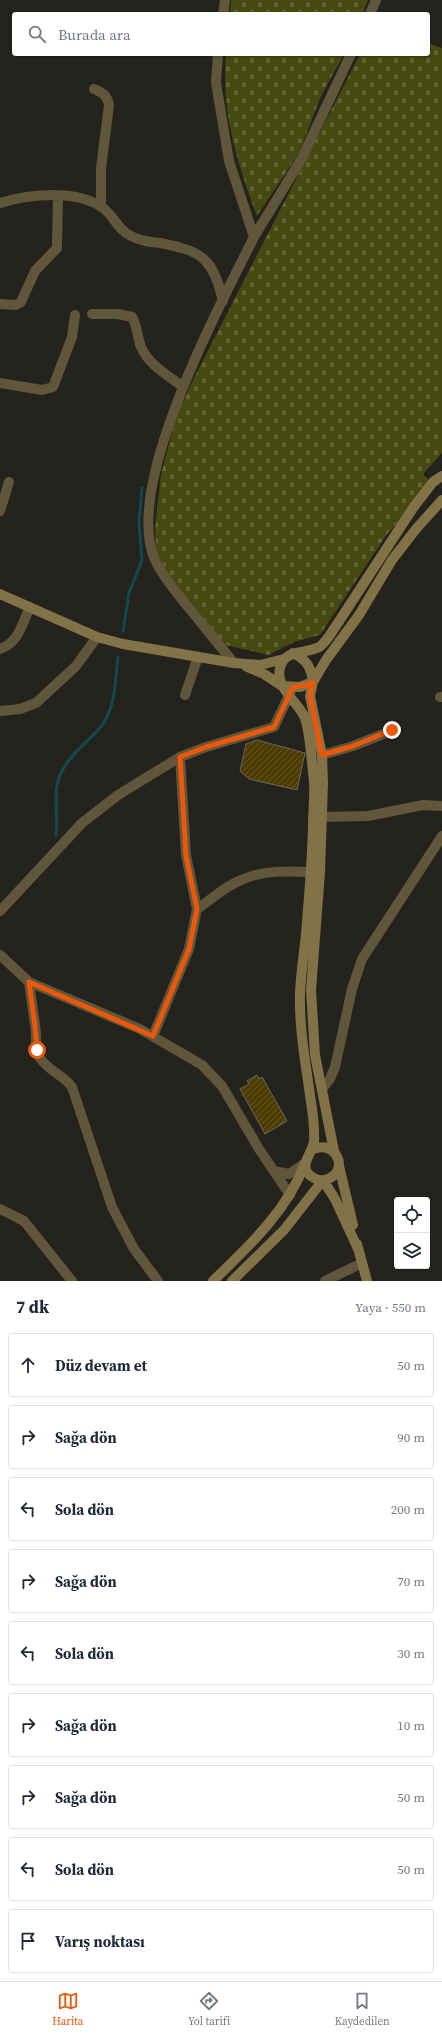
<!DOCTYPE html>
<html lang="tr">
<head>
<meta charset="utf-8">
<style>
	:root { --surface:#fff; --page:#f6f6f7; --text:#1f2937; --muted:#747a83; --line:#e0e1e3; --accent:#ea580c }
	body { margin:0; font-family:"Source Serif 4",serif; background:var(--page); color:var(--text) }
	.controls { position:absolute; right:12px; bottom:12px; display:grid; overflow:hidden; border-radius:4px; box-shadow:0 1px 3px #0004 }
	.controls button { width:36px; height:36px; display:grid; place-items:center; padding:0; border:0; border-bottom:1px solid var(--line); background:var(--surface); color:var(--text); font:20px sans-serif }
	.stop { position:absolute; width:12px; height:12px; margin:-9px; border:3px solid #ea580c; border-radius:50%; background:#fff }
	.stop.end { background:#ea580c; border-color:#fff; box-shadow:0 1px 4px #0008 }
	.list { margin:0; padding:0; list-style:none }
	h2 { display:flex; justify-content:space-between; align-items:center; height:52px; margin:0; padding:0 16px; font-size:17px }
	h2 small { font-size:13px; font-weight:400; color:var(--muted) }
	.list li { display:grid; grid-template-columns:26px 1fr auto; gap:12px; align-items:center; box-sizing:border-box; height:64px; margin:0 8px 8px; padding:0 8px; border:1px solid var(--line); border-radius:4px }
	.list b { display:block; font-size:15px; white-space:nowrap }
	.list em { font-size:13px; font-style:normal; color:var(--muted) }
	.icon { flex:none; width:22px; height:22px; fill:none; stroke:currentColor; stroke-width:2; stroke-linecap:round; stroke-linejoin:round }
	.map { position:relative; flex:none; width:442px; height:1281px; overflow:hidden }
	.search { position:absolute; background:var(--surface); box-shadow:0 1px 3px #0004; left:12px; right:12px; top:12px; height:44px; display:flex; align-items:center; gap:10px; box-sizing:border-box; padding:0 14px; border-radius:4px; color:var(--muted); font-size:15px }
	.sheet { height:700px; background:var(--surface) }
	nav { display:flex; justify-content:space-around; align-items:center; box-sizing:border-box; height:56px; border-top:1px solid var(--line); background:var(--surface); font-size:11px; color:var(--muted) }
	nav a { display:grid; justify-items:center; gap:2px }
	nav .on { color:var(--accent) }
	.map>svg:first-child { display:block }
	.cemetery { fill:url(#cemetery-stones) }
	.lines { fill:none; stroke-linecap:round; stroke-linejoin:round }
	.stream { stroke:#134a50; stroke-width:3 }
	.building { fill:url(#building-hatch); stroke:#6a6760 }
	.street { stroke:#60563b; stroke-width:10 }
	.secondary { stroke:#827247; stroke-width:10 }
	.route { stroke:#ea580c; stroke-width:5 }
</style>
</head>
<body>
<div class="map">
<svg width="442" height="1281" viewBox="0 0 442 1281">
	<defs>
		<pattern id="cemetery-stones" width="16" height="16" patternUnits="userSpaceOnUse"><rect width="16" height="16" fill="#464910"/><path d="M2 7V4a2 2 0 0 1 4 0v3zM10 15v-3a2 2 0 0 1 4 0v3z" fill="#606332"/></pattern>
		<pattern id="building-hatch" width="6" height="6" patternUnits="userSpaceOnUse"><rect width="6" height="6" fill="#4c3c00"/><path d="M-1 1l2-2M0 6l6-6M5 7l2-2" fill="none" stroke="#655824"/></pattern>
	</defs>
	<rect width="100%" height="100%" fill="#25231d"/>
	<path class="cemetery" d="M231,0H368L362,14H230Z
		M428,43L442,48V453L423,474L433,485L387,534L320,635L294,642L269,655L225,645L172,582L156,550L155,528L161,474L176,417L193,380L360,54H428Z
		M226,54H344L321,96L299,153L257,216C237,162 221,112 226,54Z"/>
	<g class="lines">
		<path class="stream" d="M123,631L129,593L142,560L139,522L142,488
			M56,835C59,813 51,792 62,771C70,755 86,743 98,730C116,711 115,682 118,657"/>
	</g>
	<path class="building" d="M257,740L305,753L297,790L249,779L240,771L246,744Z
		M257,1075L259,1079L262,1077L287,1121L265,1134L240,1089L249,1084L247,1081Z"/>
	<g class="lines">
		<path class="street" d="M223,14L225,0
			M370,14L376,0
			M218,54L216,83L229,161L254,237C220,306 122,486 155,560C163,577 176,592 188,607C203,625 218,644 234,663
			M94,89C103,93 107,95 109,105L101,168V206
			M0,203C29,194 77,189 103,208C114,216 118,230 131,236C140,241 150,242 160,243C202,251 213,258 223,301
			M254,237L302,158L351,54
			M0,304L16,305L21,302L35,271L57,248L58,196
			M92,314H118L132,317C138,327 137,337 141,347C149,365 167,375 182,386
			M0,383L42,390L53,387L72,337L75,315
			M0,511L9,482
			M0,649C19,642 22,624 30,607
			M185,695L198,657
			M440,697H442
			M0,711L20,709L36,703L76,666L97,637
			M322,755L353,746L391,731
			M180,757L186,855L197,909
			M322,817L368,816L423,805L442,806
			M0,911L82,823L118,795L180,757L206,747L274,727L292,689
			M0,955L29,982L140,1029L202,1065L222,1086L259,1149L290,1195
			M29,982C31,996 33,1011 35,1025C37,1035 34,1049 40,1058C48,1071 63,1074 72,1087L112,1207L134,1249L158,1281
			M153,1036L189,949L197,909C211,900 225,886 241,880C263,870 288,871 311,872
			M322,1089L330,1079L335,1067L352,989L362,959L442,836
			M274,1171L289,1174L305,1163
			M0,1209L24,1221L72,1281
			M325,1281L362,1263"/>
		<path class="secondary" d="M0,594L97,637L123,644L234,663L260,665L284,659
			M247,667L264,674L282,686L300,687L313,682C311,667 307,660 293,653
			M314,1149C335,1140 349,1168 330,1178C325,1181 319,1181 314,1178C295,1167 313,1154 314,1141C315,1128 313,1115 311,1102C306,1065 299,1030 300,993C301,973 304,953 306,934C309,898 312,863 313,828C313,812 315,797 314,781C312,767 310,727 304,716C296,700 275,687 280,668C284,649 306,654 319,647C323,645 327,639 330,635L413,508L433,482L442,476
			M334,1151L315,1055L311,990L320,872L323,783L322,755L310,696L313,682L326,660L359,615L392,560L416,529L442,500
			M339,1166L353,1225
			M357,1244L367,1281
			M213,1281C249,1246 288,1210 305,1163
			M232,1281L284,1230L323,1180L335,1199L359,1251"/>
	</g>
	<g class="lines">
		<path class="route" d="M37,1050L35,1026L29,982L153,1036L189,949L197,909L186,856L180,757L206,747L274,727L293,687L307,685L313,682L310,696L322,755L353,746L392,730"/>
	</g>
</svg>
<div class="controls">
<button><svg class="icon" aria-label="locate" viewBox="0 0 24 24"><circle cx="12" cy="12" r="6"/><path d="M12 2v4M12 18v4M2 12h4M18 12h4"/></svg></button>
<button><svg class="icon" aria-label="layers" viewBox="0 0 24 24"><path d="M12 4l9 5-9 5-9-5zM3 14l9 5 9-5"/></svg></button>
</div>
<div class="stop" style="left:37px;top:1050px"></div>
<div class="stop end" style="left:392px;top:730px"></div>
<div class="search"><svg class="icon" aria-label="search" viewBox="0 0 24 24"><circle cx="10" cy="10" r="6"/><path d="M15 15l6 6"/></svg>Burada ara</div>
</div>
<section class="sheet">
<h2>7 dk<small>Yaya · 550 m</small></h2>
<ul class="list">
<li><svg class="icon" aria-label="ahead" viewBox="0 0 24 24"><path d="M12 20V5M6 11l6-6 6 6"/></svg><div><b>Düz devam et</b></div><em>50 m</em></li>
<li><svg class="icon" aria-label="right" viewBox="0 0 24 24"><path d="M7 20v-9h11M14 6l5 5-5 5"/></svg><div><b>Sağa dön</b></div><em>90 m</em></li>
<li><svg class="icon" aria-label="left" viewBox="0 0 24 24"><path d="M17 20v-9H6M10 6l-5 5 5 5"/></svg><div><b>Sola dön</b></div><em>200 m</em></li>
<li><svg class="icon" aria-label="right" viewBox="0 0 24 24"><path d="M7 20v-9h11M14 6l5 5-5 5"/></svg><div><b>Sağa dön</b></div><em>70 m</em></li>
<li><svg class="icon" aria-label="left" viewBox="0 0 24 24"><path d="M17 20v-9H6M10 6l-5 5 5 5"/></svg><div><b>Sola dön</b></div><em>30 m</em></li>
<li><svg class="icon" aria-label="right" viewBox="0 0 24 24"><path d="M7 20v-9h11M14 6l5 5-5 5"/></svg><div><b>Sağa dön</b></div><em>10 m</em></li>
<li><svg class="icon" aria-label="right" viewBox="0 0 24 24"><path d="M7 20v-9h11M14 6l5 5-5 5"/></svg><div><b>Sağa dön</b></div><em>50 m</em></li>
<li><svg class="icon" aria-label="left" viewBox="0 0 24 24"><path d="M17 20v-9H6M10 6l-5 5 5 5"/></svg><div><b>Sola dön</b></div><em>50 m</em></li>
<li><svg class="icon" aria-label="arrive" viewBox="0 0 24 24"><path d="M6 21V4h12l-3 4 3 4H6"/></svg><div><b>Varış noktası</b></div></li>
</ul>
</section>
<nav>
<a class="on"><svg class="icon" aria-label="map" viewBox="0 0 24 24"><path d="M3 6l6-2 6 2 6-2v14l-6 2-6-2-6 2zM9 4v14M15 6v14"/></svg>Harita</a>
<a><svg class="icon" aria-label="directions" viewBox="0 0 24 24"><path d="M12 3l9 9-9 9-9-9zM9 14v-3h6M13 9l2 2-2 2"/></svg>Yol tarifi</a>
<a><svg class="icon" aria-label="saved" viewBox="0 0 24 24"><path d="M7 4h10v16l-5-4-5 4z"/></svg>Kaydedilen</a>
</nav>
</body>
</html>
